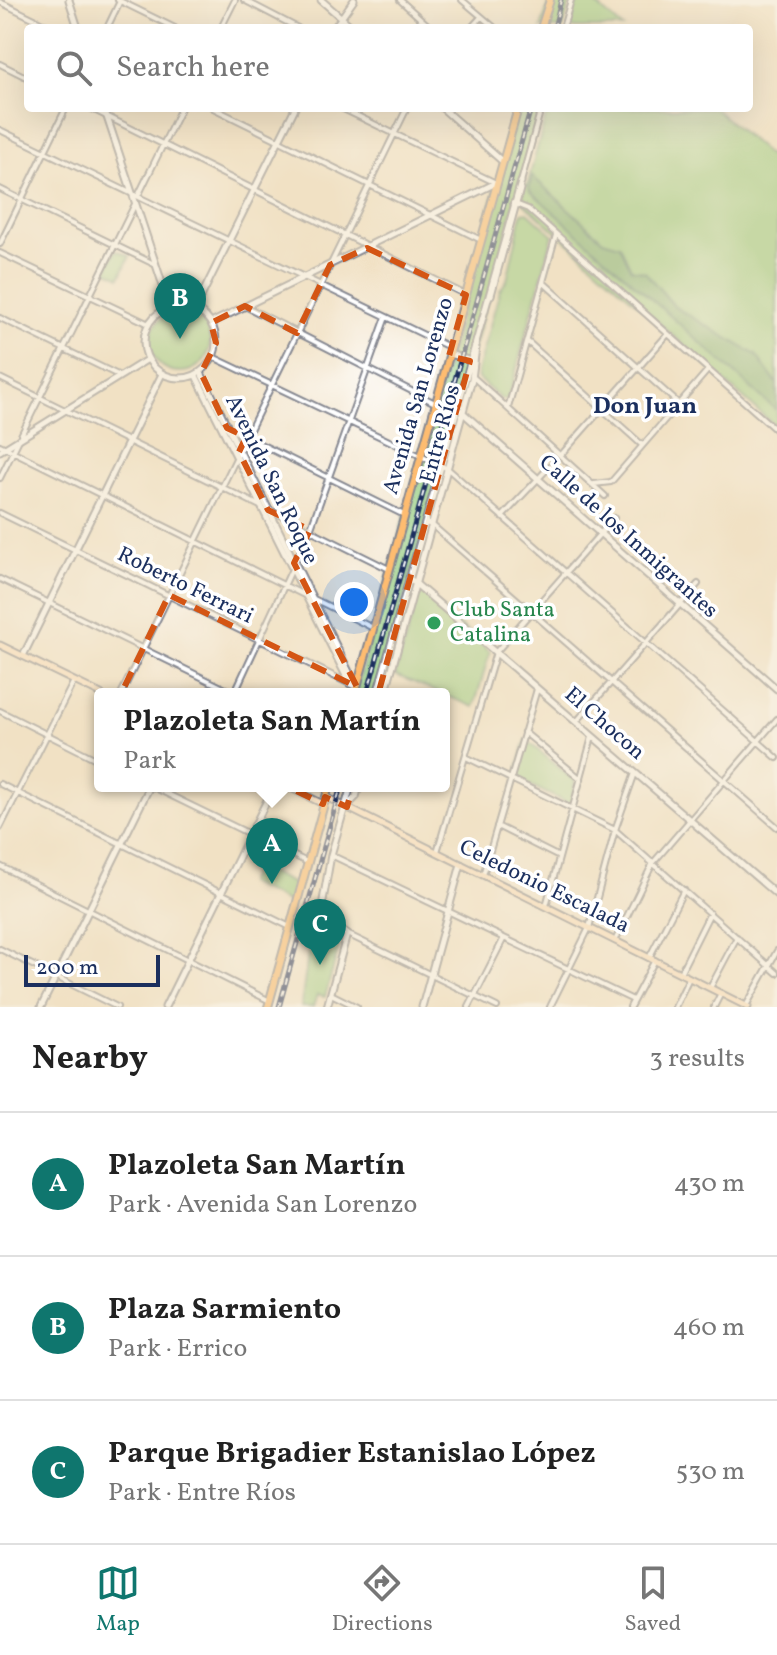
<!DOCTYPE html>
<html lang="en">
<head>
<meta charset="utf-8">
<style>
	:root { --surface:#fff; --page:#f2f2f2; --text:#222; --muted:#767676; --line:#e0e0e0; --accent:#0f766e }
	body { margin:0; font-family:Vollkorn,serif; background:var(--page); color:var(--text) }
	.scale { position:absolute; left:24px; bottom:20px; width:136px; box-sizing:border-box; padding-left:8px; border:4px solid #1b2f5e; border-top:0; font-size:22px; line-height:28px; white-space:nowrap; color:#1b2f5e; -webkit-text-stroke:6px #fff; paint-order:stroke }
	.you { position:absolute; left:354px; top:602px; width:28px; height:28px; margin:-20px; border:6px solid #fff; border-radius:50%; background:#1a73e8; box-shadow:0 0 0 12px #1a73e833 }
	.badge { display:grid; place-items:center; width:52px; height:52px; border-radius:50%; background:var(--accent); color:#fff; font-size:26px; font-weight:700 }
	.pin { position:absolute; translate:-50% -66px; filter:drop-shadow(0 2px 4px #0008) }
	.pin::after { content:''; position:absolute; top:42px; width:28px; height:24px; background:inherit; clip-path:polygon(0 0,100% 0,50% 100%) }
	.popup { position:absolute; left:94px; top:688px; width:356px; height:104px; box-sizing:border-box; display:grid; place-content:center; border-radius:8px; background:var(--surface); filter:drop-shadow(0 2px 6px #0005); font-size:26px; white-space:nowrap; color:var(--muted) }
	.popup b { font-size:30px; color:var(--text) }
	.popup::after { content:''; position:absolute; left:50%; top:100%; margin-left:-16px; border:16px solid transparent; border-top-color:var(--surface) }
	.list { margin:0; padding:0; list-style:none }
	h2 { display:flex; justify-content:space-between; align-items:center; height:104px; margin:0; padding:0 32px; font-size:34px }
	h2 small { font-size:26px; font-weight:400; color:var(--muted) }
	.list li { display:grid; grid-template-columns:52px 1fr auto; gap:24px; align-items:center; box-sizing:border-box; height:144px; padding:0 32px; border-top:2px solid var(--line) }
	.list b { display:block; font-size:30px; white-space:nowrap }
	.list p { margin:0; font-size:26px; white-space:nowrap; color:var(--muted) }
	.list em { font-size:26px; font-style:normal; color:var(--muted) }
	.icon { flex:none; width:44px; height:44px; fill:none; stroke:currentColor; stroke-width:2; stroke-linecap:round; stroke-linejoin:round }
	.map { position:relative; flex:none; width:777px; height:1007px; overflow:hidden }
	.search { position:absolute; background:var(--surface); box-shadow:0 8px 32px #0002; left:24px; right:24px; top:24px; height:88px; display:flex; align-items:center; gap:20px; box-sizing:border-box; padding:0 28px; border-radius:8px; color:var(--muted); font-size:30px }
	.sheet { height:536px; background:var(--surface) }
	nav { display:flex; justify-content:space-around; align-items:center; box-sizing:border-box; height:112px; border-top:2px solid var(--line); background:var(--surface); font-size:22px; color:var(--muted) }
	nav a { display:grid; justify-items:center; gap:4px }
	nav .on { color:var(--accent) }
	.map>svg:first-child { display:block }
	.green { fill:#95cc7f; stroke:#587e6e; stroke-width:2 }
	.forest { fill:#78b06e; stroke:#4a7066; stroke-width:2 }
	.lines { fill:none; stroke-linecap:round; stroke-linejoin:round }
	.minor-casing { stroke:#868891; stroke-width:8 }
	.tertiary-casing { stroke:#868891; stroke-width:9 }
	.secondary-casing { stroke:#868891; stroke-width:9 }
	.primary-casing { stroke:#868891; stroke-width:10 }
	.minor { stroke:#fff; stroke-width:4 }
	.tertiary { stroke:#fff; stroke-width:5 }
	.secondary { stroke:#ffe4c6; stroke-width:5 }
	.primary { stroke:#febc70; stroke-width:6 }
	.rail-casing { stroke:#1b2f5e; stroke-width:5 }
	.rail { stroke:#fff; stroke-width:2; stroke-dasharray:6; stroke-linecap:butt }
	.marked { fill:none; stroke:#d45514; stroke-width:6; stroke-dasharray:16 10; stroke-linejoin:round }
	.leisure-dot { fill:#2e9e5b; stroke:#fff; stroke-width:3 }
	.labels { text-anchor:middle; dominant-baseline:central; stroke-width:7; stroke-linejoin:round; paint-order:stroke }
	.street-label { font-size:22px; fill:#1b2f5e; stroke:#fff }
	.leisure-label { font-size:22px; fill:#27864d; stroke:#fff; text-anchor:start }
	.neighbourhood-label { font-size:24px; font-weight:bold; fill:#1b2f5e; stroke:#fff }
</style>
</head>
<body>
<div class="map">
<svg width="777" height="1007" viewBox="0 0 777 1007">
	<rect width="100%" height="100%" fill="#fff"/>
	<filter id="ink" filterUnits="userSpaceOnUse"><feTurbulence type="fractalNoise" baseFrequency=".0125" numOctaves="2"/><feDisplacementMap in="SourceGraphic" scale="16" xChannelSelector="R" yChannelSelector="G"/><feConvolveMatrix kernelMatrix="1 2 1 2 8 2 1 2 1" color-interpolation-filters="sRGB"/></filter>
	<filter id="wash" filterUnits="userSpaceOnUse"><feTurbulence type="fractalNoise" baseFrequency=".006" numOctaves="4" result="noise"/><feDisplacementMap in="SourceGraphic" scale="32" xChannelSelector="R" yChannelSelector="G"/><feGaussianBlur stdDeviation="1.8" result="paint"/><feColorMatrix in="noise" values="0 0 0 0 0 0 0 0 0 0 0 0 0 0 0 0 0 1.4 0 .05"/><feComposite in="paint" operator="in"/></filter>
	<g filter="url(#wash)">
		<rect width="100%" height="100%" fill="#f1e1c4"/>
		<path class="green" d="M550,0H571L563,28H541Z
			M578,0H591L623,28H570Z
			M518,108H541L377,694H355Z
			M548,108H714L777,163V428L523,202L524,184L527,186Z
			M528,212L553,235L510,393L508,399L502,400L478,379L477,372L500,290L507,280L522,213Z
			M116,250L130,256L120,277L106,270Z
			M150 342a30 30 0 1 1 60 0a30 30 0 1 1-60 0Z
			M424,593L490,652L474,707L395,675L419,594Z
			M526,740L575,781L571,805L515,778Z
			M256,866L296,885L291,904L247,883Z
			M312,924L342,936L325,997L317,995L313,1007H301Z"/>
		<path class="forest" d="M532,176L603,240L620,245L631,269L645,272L675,307L756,355L777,384V411L529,190Z"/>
	</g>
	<g filter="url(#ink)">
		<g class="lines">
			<g class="minor-casing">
				<path id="minor" d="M118,0L175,28
					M244,0L298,28
					M400,0L431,28
					M462,0L495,28
					M0,2L53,28
					M107,28L120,1
					M221,28L235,0
					M471,28L481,17
					M563,28L571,0
					M0,64L28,78
					M90,108L466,295
					M213,108L481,240
					M341,108L496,183
					M0,130L451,348
					M521,182L541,108
					M0,189L156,265
					M138,196L181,108
					M513,203L528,209L777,431
					M0,244L66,108
					M0,253L149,324
					M544,283L679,404
					M245,306L435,403
					M0,318L120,376
					M528,342L642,445
					M213,357L448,469L777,758
					M473,377L605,496
					M0,378L260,506
					M508,408L556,235
					M220,424L404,515
					M0,445L306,596
					M561,455L668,334
					M0,478L135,204
					M594,484L611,482L708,370
					M268,509L389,569
					M0,513L350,684
					M502,517L552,464
					M425,523L432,525L777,827
					M0,579L234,693
					M314,599L373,628
					M121,694L407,108
					M234,694L310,530L386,317
					M0,711L100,761
					M577,721L698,584
					M524,732L581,779
					M466,757L615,830L777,973
					M0,784L290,927
					M151,786L307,862
					M497,826L559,857
					M0,828L74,681
					M437,852L496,652L614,518
					M331,855L633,1000
					M0,866L270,1001
					M483,875L537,689
					M546,906L592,737
					M347,934L497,1007
					M615,941L653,863L777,719
					M0,949L117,1007
					M649,958L684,890
					M680,973L710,913
					M710,988L737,937
					M331,994L357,1007
					M746,1006L777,951
					M469,1007L504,938
					M550,1007L589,928L615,830L635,773
					M630,1007L655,960
					M675,1007L689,978
					M714,1007L721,993"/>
			</g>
			<g class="tertiary-casing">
				<path id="tertiary" d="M69,0L78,28
					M321,0L353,28
					M334,28L354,0
					M104,108L170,307
					M442,108L503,162
					M491,295L520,189
					M144 342a36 36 0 1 1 72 0a36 36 0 1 1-72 0Z
					M195,309L295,108
					M211,323L496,183
					M450,354L471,361
					M201,373L356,686
					M196,376L350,684L357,687
					M461,411L777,689
					M0,451L148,359
					M409,578L777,895
					M23,656L162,374
					M377,694L521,182
					M385,694L472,379L476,347
					M347,806L356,797L359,786
					M41,1007L150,786
					M165,1007L274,786
					M327,1007L347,934L324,920L321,912L331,855L351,786
					M422,1007L461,864"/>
			</g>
			<g class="secondary-casing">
				<path id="secondary" d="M0,645L101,694
					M287,786L323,804
					M326,797L748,1007"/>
			</g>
			<g class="primary-casing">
				<path id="primary" d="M541,28L550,0
					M355,694L518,108
					M268,1007L329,786"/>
			</g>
			<use href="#minor" class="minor"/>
			<use href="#tertiary" class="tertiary"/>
			<use href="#secondary" class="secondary"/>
			<use href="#primary" class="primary"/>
			<g class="rail-casing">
				<path id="rail" d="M554,28L561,0
					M367,694L531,108
					M279,1007L341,786"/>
			</g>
			<use href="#rail" class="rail"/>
		</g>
	</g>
	<path d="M0 0H777V1007H0ZM367,248L466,295L449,356L470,361L347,807L325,797L323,804L117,702L169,595L357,687L294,563L310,530L268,510L239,452L246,437L227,428L201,373L216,343L211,323L245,306L297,333L330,265Z" fill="#f1e1c4" fill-opacity=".55" fill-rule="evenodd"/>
	<path class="marked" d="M367,248L466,295L449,356L470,361L347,807L325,797L323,804L117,702L169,595L357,687L294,563L310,530L268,510L239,452L246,437L227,428L201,373L216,343L211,323L245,306L297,333L330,265Z"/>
	<circle class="leisure-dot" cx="434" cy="623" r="8"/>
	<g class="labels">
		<g class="street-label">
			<text transform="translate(419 396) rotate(-74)">Avenida San Lorenzo</text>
			<text transform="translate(441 434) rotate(-75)">Entre Ríos</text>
			<text transform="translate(271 480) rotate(64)">Avenida San Roque</text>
			<text transform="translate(628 537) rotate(42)">Calle de los Inmigrantes</text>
			<text transform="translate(185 586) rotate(26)">Roberto Ferrari</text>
			<text transform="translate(604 724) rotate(41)">El Chocon</text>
			<text transform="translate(544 887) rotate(26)">Celedonio Escalada</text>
		</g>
		<g class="leisure-label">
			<text x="450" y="610">Club Santa<tspan x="450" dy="25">Catalina</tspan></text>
		</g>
		<g class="neighbourhood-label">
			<text x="645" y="407">Don Juan</text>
		</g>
	</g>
</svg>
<div class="scale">200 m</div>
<div class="you"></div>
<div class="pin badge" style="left:272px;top:884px">A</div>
<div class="popup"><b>Plazoleta San Martín</b>Park</div>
<div class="pin badge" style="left:180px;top:339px">B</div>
<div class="pin badge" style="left:320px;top:965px">C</div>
<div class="search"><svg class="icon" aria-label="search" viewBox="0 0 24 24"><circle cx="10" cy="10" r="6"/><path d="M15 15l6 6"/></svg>Search here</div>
</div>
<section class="sheet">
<h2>Nearby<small>3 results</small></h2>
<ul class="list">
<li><span class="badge">A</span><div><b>Plazoleta San Martín</b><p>Park · Avenida San Lorenzo</p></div><em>430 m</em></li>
<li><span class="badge">B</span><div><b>Plaza Sarmiento</b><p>Park · Errico</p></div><em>460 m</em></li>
<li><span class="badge">C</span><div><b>Parque Brigadier Estanislao López</b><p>Park · Entre Ríos</p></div><em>530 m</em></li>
</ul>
</section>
<nav>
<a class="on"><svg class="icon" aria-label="map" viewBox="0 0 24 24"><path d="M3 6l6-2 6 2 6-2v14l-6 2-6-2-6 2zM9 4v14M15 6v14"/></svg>Map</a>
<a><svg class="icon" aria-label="directions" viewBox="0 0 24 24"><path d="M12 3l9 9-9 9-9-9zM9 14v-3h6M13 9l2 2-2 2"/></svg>Directions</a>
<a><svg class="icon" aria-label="saved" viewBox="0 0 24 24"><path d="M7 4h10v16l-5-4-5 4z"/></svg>Saved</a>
</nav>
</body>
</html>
